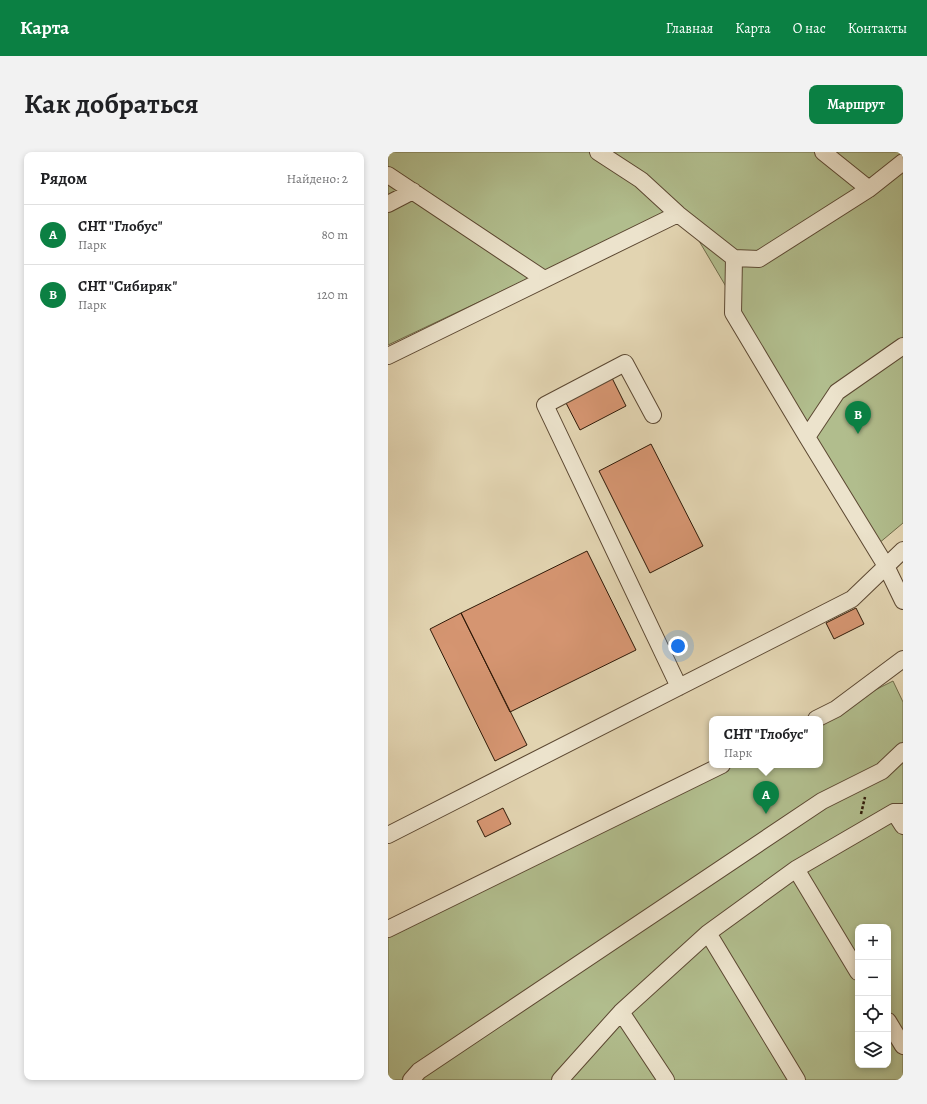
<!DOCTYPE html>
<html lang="ru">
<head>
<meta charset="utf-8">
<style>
	:root { --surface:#fff; --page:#f2f2f2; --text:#202124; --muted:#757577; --line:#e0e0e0; --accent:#0b8043 }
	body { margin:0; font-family:Alegreya,serif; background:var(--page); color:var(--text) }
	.controls { position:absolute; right:12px; bottom:12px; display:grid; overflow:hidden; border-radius:8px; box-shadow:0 2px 6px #0003 }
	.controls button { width:36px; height:36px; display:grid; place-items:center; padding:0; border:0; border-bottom:1px solid var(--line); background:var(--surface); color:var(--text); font:20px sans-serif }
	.you { position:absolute; left:290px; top:494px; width:14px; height:14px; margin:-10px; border:3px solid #fff; border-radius:50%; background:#1a73e8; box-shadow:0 0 0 6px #1a73e833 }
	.badge { display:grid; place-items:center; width:26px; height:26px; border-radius:50%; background:var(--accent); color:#fff; font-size:13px; font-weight:700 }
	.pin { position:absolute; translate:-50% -33px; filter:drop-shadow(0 1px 2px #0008) }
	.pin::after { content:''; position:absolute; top:21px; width:14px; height:12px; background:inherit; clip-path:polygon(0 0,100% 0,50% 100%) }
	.popup { position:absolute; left:321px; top:564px; width:114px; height:52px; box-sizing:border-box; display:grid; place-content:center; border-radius:8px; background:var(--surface); filter:drop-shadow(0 1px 3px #0005); font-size:13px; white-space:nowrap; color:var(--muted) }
	.popup b { font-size:15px; color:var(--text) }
	.popup::after { content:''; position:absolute; left:50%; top:100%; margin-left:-8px; border:8px solid transparent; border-top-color:var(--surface) }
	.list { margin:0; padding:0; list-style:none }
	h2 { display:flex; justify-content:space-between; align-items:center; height:52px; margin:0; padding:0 16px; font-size:17px }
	h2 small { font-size:13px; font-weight:400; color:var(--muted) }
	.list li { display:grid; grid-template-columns:26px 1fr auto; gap:12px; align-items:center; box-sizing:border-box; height:60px; padding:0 16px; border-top:1px solid var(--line) }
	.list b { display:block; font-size:15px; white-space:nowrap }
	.list p { margin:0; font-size:13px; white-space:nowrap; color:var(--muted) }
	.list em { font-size:13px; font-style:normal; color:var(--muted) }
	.icon { flex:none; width:22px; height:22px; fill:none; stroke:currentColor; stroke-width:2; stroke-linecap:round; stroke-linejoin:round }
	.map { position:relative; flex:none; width:515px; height:928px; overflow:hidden; border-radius:8px }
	header { display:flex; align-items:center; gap:24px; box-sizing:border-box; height:56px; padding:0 20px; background:var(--accent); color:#fff }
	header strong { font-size:19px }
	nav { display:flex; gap:22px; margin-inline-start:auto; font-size:14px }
	.intro { display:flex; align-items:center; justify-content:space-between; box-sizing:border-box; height:96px; padding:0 24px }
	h1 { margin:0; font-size:28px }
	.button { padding:10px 18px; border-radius:8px; background:var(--accent); color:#fff; font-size:14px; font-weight:700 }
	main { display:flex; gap:24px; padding:0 24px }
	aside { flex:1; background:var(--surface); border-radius:8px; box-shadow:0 2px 6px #0003 }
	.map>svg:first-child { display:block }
	.green { fill:#b1bd8d; stroke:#706c4a; fill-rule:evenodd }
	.building { fill:#d59571; stroke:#2f1a08 }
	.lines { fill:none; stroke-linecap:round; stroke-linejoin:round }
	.minor-casing { stroke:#5c4832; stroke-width:18 }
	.path { stroke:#2f1a08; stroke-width:2.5; stroke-dasharray:3 2; stroke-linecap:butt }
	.minor { stroke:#ece3cc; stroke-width:16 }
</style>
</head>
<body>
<header>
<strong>Карта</strong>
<nav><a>Главная</a><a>Карта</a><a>О нас</a><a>Контакты</a></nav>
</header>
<div class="intro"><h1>Как добраться</h1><a class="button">Маршрут</a></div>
<main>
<aside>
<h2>Рядом<small>Найдено: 2</small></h2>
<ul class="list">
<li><span class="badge">A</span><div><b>СНТ &quot;Глобус&quot;</b><p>Парк</p></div><em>80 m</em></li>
<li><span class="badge">B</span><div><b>СНТ &quot;Сибиряк&quot;</b><p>Парк</p></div><em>120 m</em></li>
</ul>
</aside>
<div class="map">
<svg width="515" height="928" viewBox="0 0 515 928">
	<rect width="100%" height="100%" fill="#e2d4b1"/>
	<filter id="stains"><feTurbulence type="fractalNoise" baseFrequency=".005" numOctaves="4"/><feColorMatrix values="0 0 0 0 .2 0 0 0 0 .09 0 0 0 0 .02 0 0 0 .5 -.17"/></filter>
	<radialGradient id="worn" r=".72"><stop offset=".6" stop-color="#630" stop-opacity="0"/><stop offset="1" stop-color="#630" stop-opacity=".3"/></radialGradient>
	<path class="green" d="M0,0H515V371L490,392L291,55L0,193Z
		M505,529L515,550V928H0V784L338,613H432V567H429ZM470,775H500V913H470Z"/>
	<path class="building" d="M224,226L238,254L192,278L177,249Z
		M263,292L315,394L262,421L211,319Z
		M199,399L248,498L122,560L73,461Z
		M468,456L476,472L446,487L438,471Z
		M73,461L139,593L107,609L42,477Z
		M115,656L123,672L97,685L89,669Z"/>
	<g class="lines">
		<g class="minor-casing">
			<path id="minor" d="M210,0L253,28L290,62
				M435,0L481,37
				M0,23L156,127
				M0,52L25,39
				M346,106L371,107L481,37L515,10
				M0,204L290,62L346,106L345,161L419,285L498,414L515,449
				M265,263L237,211L157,253L291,535
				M419,285L449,240L515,194
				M428,567L448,557L515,507
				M506,660L515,674
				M0,683L464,447L515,398
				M408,717L470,820
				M0,777L334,613
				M320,781L409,928
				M233,860L278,928
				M500,869L515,894
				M23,928L31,919L434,649L494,619L515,599
				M172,928L233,860L320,781L408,717L506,660H515"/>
		</g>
		<path class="path" d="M473,662L477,645"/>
		<use href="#minor" class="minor"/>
	</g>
	<rect width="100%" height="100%" filter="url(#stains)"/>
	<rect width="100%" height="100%" fill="url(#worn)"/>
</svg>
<div class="controls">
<button>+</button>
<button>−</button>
<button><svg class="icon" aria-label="locate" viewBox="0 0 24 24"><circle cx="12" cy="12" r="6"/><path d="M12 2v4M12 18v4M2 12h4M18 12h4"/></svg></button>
<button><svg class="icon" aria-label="layers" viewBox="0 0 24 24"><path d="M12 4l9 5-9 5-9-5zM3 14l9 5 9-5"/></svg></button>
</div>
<div class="you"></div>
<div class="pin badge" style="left:378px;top:662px">A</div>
<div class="popup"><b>СНТ &quot;Глобус&quot;</b>Парк</div>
<div class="pin badge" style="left:470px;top:282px">B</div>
</div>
</main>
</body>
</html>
